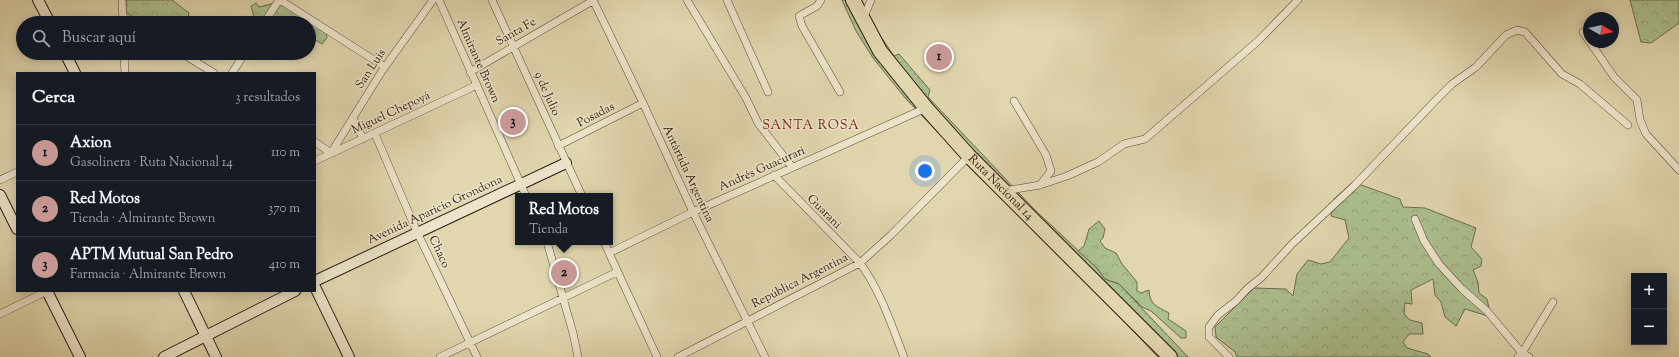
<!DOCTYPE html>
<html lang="es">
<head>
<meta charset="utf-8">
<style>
	:root { --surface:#171b24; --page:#20242c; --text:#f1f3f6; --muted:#9ea1a6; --line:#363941; --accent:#c59692 }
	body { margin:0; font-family:"Sorts Mill Goudy",serif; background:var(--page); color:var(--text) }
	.controls { position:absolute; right:12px; bottom:12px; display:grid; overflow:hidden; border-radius:0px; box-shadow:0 2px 10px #0003 }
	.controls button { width:36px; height:36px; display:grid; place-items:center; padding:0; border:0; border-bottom:1px solid var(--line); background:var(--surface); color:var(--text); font:20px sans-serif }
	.compass { position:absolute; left:1583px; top:12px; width:36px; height:36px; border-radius:50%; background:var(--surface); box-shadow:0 2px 10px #0003; rotate:99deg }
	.you { position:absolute; left:925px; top:171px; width:14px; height:14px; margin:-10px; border:3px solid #fff; border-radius:50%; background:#1a73e8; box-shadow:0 0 0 6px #1a73e833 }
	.badge { display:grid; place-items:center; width:26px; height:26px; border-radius:50%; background:var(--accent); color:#111; font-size:13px; font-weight:700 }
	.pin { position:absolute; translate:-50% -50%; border:2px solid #fff; box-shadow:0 1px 4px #0006 }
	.popup { position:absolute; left:515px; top:193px; width:98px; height:52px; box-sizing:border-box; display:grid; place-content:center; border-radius:0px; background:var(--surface); filter:drop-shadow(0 1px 3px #0005); font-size:13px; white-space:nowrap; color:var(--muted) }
	.popup b { font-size:15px; color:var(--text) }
	.popup::after { content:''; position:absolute; left:50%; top:100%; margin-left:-8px; border:8px solid transparent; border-top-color:var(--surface) }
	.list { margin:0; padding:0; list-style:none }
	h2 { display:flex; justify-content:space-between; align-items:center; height:52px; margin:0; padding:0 16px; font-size:17px }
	h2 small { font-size:13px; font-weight:400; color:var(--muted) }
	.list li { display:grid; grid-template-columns:26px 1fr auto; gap:12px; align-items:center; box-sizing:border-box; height:56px; padding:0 16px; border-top:1px solid var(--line) }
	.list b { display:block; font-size:15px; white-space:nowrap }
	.list p { margin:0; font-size:13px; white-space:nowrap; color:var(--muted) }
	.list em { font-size:13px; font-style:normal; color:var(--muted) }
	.icon { flex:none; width:22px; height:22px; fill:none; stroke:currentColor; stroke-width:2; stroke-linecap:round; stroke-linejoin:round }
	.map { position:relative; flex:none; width:1679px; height:357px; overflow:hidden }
	.search { position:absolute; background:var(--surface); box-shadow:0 2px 10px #0003; left:16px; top:16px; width:300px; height:44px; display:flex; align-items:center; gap:10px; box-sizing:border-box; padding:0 14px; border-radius:22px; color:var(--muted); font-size:15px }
	.panel { position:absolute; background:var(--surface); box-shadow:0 2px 10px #0003; left:16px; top:72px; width:300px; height:220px; border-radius:0px }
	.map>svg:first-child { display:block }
	.grass { fill:url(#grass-dots); stroke:#6c6c4f }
	.forest { fill:url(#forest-crowns); stroke:#6c6c4f }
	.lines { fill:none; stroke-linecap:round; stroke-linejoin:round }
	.street-casing { stroke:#594837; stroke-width:8 }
	.secondary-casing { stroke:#2c180f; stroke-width:12 }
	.highway-casing { stroke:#2c180f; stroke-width:16 }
	.street { stroke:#ece4ca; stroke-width:7 }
	.secondary { stroke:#ece4ca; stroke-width:10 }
	.highway { stroke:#e1d6ae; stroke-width:14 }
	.labels { text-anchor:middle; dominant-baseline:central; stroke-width:3; stroke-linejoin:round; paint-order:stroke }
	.street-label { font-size:12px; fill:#2c180f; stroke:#ece4ca }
	.neighbourhood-label { font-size:13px; letter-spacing:1px; fill:#7a1f14; stroke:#ece4ca }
</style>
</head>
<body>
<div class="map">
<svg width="1679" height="357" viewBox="0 0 1679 357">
	<defs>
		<pattern id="grass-dots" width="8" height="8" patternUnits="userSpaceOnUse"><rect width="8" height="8" fill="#acbf8f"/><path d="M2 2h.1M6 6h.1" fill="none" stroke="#94a37a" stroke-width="1.8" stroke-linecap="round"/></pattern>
		<pattern id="forest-crowns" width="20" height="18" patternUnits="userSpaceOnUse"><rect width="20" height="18" fill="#acbf8f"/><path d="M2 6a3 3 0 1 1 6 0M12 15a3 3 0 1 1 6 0" fill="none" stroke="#94a37a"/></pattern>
	</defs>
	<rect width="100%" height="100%" fill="#e1d6ae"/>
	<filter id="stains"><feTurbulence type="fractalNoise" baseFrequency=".005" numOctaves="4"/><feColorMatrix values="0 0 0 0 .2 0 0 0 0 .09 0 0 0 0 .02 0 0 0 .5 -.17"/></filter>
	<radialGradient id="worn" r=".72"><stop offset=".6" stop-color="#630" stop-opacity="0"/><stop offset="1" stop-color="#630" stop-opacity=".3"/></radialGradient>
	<path class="grass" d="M842,0H861L879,34L894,56L899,54L930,90L928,97L1035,210L1097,268L1105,279L1119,284L1188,357H1158L1087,282L984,181L906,99L873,58L856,31Z"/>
	<path class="forest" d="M126,0H172L189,13L187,23H142L126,12Z
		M1630,0H1679V23L1651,43L1641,42Z
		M256,3L259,7L275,3L300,13L326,31L327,38L322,44L314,39L309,34V23H259L254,17L251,6Z
		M1353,182L1400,199L1403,207L1425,208L1476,228L1471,247L1482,259L1481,266L1473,270L1478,282L1479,293L1487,299L1491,317L1465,309L1456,326L1445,317L1441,302L1435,295L1433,279L1411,290L1412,304L1405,303L1404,314L1410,320L1422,323L1423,334H1409L1403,342L1407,348L1428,354L1431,357H1237L1235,352L1216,337L1215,327L1254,288L1286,289L1293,296L1297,274L1308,260L1321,264L1330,262L1349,238L1345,220L1331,216L1334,199Z
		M1099,221L1105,229L1103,238L1100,241L1105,248L1116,253L1122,264L1137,282V291L1141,293L1149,290C1150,305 1156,306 1169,313L1168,319L1186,331V338H1181L1151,311L1142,307L1119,284L1105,279L1097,268L1078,251L1084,246L1089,229Z"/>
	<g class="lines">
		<g class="street-casing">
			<path id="street" d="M122,0L123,23
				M280,0L385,67
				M439,0L526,196
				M492,0L582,196
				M593,0L643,103L693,212L765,357
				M687,0L746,98L758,123L792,167
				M727,0L768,92
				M821,0L817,6L799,16L802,26L840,92
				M123,17L133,23
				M863,19L871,0
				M264,23L279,0
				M1583,32L1589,41
				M1590,42L1614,77L1637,100L1640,120L1646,134L1679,170
				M124,53L125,73
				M181,53L214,73
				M470,72L594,0
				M232,73L245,53
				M1014,101L1046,155L1051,171L1040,185
				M353,118L363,139
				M375,134L417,232L477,357
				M315,142L331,153
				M558,146L643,103
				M331,153L382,71L433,0
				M315,161L477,85
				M774,175L860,263C881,292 891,324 904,357
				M0,180L17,172
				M1004,191L1040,185L1067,176L1098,162L1124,144L1145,139L1258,41L1298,0
				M1415,219L1424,241L1439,264L1462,289L1487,311L1522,353L1529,357
				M547,242L573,333L578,357
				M604,242L657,357
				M609,253L693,212L926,108
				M0,314L47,291
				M440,357L617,272
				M678,357L860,263L891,235L969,156
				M1229,357L1209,337V327L1218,315L1236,301L1248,288L1261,278L1292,244L1355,185L1436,100L1452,84L1476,67L1506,35L1517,30L1525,32L1562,74L1580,84L1628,125
				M1518,357L1522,353L1553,302"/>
		</g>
		<g class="secondary-casing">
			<path id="secondary" d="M38,0L50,23
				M65,53L75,73
				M0,195L17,229
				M315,281L566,163
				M315,287L349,357
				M47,291L80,357
				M184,291L216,357
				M164,357L295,291"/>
		</g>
		<g class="highway-casing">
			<g id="highway">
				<path id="s1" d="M853,0L880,51L926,108L969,156L1170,357"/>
			</g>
		</g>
		<use href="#street" class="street"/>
		<use href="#secondary" class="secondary"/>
		<use href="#highway" class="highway"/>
	</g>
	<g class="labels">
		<g class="street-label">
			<text transform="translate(516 32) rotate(-30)">Santa Fe</text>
			<text transform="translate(478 61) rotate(66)">Almirante Brown</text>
			<text transform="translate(371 69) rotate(-57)">San Luis</text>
			<text transform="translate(547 94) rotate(66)">9 de Julio</text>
			<text transform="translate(391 113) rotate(-25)">Miguel Chepoyá</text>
			<text transform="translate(596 115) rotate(-27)">Posadas</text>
			<text transform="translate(762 169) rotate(-24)">Andrés Guacurari</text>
			<text transform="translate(688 174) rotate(65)">Antártida Argentina</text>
			<text stroke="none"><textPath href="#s1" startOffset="240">Ruta Nacional 14</textPath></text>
			<text transform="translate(435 210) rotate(-25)">Avenida Aparicio Grondona</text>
			<text transform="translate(824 212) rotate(45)">Guarani</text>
			<text transform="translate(439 252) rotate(65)">Chaco</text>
			<text transform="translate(800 281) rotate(-27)">República Argentina</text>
		</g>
		<g class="neighbourhood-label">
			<text x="811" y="126">SANTA ROSA</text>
		</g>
	</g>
	<rect width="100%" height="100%" filter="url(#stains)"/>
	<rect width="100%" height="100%" fill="url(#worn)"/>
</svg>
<div class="controls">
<button>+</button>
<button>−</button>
</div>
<svg class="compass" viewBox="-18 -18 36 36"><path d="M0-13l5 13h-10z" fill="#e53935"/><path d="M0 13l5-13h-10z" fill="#9ea1a6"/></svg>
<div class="you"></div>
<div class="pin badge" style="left:939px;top:57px">1</div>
<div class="pin badge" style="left:564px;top:273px">2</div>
<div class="popup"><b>Red Motos</b>Tienda</div>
<div class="pin badge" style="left:513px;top:122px">3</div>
<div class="search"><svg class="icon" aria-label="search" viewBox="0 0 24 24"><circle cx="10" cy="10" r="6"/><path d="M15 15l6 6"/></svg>Buscar aquí</div>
<section class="panel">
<h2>Cerca<small>3 resultados</small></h2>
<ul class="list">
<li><span class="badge">1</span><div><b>Axion</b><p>Gasolinera · Ruta Nacional 14</p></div><em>110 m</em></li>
<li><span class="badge">2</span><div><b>Red Motos</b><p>Tienda · Almirante Brown</p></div><em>370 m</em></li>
<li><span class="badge">3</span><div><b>APTM Mutual San Pedro</b><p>Farmacia · Almirante Brown</p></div><em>410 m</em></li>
</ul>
</section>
</div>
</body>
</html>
